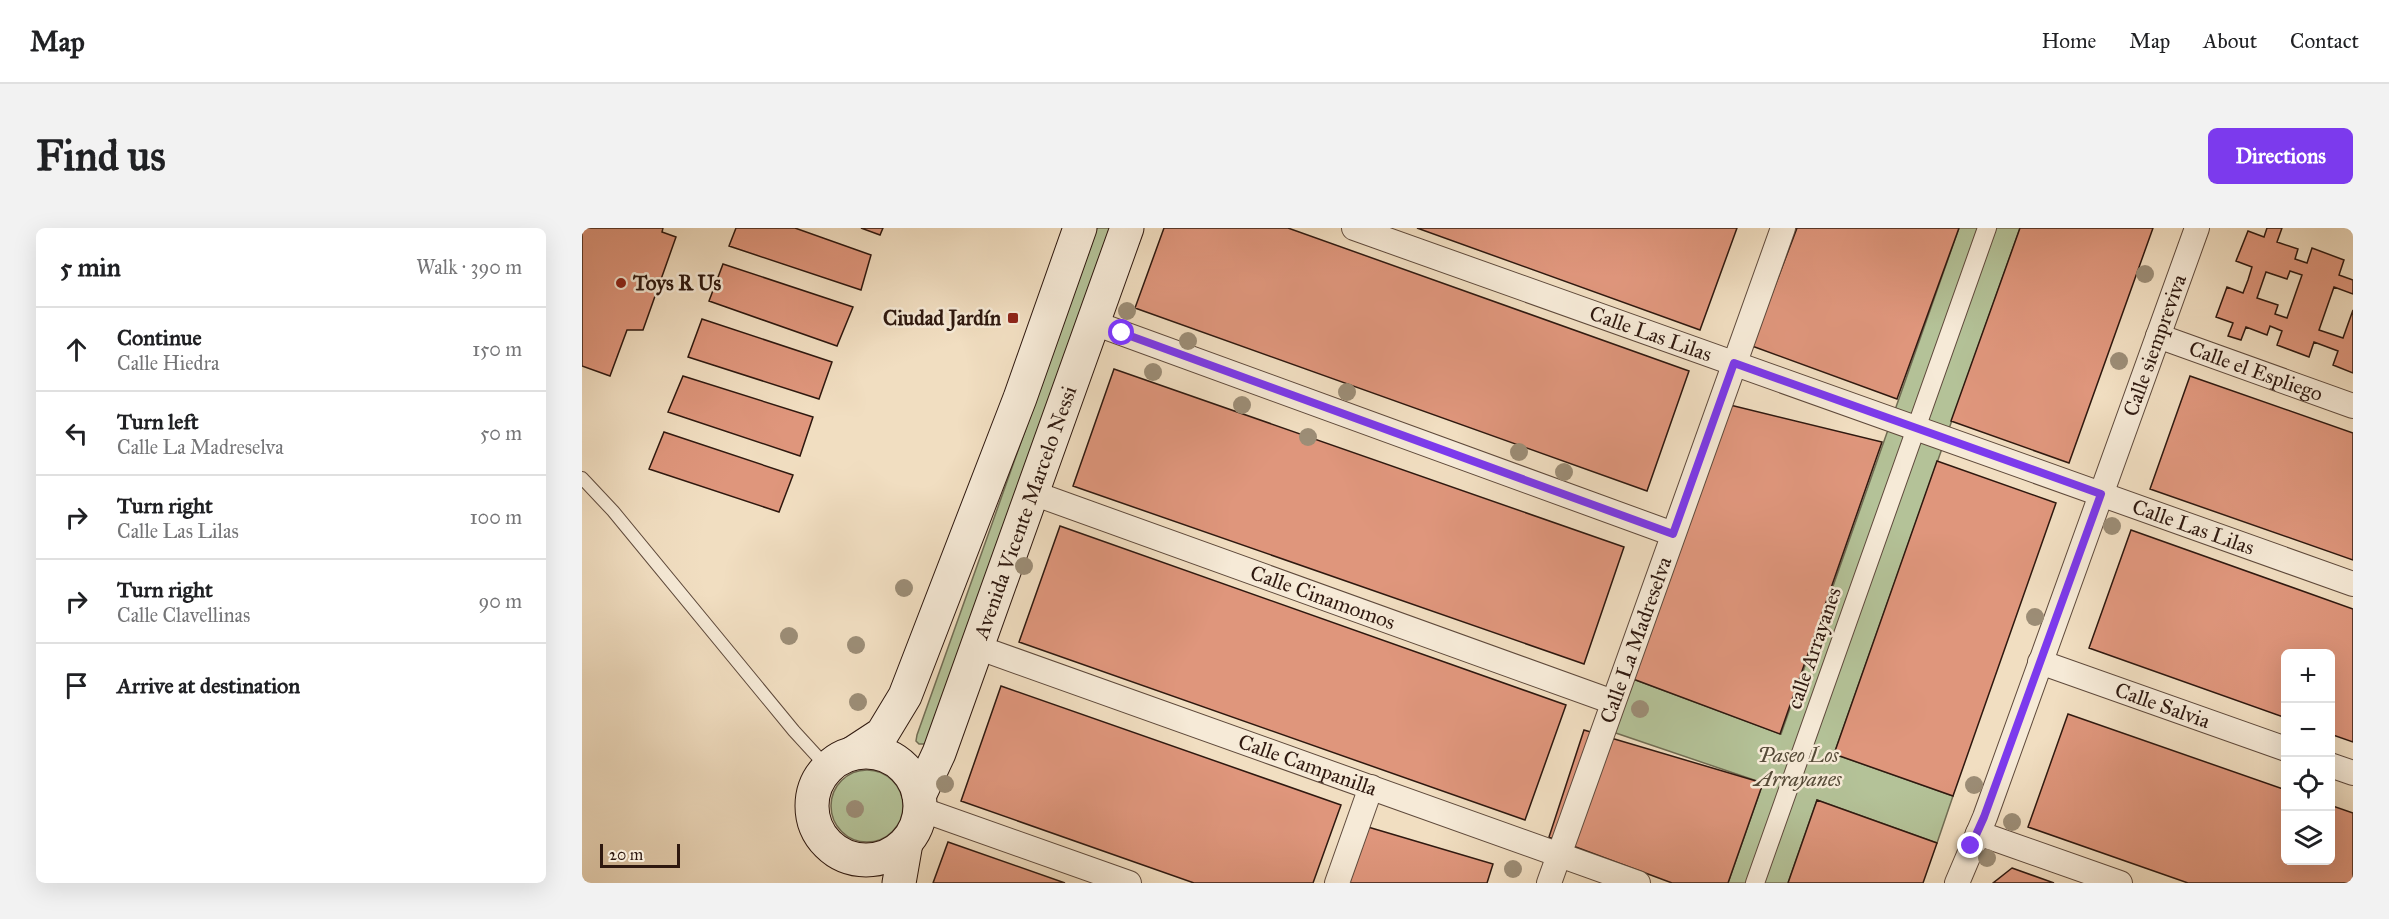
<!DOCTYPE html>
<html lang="en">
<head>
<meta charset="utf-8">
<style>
	:root { --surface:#fff; --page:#f2f2f2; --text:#202124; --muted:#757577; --line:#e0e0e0; --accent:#7c3aed }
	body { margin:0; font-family:"IM FELL Great Primer",serif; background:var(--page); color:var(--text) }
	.controls { position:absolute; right:18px; bottom:18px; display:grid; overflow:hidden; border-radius:9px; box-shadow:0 6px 24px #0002 }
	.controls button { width:54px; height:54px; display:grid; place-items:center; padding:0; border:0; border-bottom:2px solid var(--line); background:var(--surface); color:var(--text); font:30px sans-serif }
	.scale { position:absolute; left:18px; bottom:15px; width:80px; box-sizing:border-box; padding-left:6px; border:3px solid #2e180f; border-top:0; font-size:16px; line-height:21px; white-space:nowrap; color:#2e180f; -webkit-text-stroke:4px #f6ead7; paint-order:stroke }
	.stop { position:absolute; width:18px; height:18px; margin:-14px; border:4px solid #7c3aed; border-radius:50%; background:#fff }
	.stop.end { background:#7c3aed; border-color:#fff; box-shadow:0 2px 6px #0008 }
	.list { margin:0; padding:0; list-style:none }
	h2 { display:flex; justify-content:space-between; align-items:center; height:78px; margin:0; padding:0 24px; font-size:26px }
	h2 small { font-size:20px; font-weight:400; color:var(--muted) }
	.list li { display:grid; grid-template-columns:39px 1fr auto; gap:18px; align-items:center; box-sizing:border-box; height:84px; padding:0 24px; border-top:2px solid var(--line) }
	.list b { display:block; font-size:22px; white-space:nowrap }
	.list p { margin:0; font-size:20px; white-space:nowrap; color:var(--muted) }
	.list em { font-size:20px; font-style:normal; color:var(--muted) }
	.icon { flex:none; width:33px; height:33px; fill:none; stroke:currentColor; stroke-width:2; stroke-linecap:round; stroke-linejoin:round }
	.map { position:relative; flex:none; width:1771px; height:655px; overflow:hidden; border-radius:9px }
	header { display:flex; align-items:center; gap:36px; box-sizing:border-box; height:84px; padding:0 30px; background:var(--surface); border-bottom:2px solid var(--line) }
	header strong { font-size:28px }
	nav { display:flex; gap:33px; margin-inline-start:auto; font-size:21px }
	.intro { display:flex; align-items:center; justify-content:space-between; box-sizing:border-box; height:144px; padding:0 36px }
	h1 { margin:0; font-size:42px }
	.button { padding:15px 27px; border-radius:9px; background:var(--accent); color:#fff; font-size:21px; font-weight:700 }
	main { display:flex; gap:36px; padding:0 36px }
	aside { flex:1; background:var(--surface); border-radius:9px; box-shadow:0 6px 24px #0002 }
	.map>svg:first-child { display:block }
	.green { fill:#b4c298; stroke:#716d54; stroke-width:1.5 }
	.building { fill:#df967c; stroke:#2e180f; stroke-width:1.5; fill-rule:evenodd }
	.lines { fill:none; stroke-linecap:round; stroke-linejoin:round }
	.service-casing { stroke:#5f4a3c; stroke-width:14 }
	.pedestrian-casing { stroke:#5f4a3c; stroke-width:20 }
	.minor-casing { stroke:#5f4a3c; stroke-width:26 }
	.secondary-casing { stroke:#2e180f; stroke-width:35 }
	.service { stroke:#f6ead7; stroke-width:12 }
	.pedestrian { stroke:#f6ead7; stroke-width:18 }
	.minor { stroke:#f6ead7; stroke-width:24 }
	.secondary { stroke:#f6ead7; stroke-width:33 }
	.tree { fill:#9c8d76 }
	.route { stroke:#7c3aed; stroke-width:8 }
	.poi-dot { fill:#8f2418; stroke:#f6ead7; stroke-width:2 }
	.labels { text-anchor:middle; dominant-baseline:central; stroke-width:5; stroke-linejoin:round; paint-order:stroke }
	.poi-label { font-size:21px; font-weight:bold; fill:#2e180f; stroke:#f6ead7; text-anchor:start }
	.street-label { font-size:21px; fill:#2e180f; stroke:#f6ead7 }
	.park-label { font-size:21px; font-style:italic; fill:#564b38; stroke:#f6ead7 }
</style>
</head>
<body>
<header>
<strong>Map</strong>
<nav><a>Home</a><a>Map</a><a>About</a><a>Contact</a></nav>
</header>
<div class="intro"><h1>Find us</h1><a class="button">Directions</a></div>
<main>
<aside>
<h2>5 min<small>Walk · 390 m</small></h2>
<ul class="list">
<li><svg class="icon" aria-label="ahead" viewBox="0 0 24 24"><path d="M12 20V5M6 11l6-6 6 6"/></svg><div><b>Continue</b><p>Calle Hiedra</p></div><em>150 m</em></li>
<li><svg class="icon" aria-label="left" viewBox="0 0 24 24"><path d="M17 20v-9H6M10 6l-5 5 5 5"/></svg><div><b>Turn left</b><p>Calle La Madreselva</p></div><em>50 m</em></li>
<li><svg class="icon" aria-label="right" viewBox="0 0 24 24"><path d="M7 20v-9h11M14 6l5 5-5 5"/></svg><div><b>Turn right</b><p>Calle Las Lilas</p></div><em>100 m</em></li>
<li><svg class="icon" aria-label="right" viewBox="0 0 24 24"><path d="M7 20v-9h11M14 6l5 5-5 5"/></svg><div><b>Turn right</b><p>Calle Clavellinas</p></div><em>90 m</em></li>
<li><svg class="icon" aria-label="arrive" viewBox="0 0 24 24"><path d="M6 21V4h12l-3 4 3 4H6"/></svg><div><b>Arrive at destination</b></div></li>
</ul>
</aside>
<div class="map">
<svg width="1771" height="655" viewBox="0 0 1771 655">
	<rect width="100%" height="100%" fill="#f1dec1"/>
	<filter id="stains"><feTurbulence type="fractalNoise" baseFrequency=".00333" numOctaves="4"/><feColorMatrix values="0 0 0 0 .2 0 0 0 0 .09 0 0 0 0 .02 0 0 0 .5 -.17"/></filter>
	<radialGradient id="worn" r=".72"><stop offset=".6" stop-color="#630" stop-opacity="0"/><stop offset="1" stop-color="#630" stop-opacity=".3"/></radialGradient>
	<path class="green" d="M515,0H532L346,516H337L334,513L335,507Z
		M1377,0H1438L1252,526L1371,568L1355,615L1235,572L1206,655H1146L1181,555L1022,501L1051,451L1199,506Z
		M249 578a36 36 0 1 1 72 0a36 36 0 1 1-72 0Z"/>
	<path class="building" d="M0,0H81L80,4L94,9L61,102H45L28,148L0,138Z
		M154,0H213L289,27L279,62L147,18Z
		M279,0H301L298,7Z
		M582,0H706L1107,143L1065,263L553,80Z
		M835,0H1155L1118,102Z
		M1215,0H1377L1315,171L1170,118Z
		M1438,0H1571L1487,235L1369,193Z
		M1685,0H1700L1695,14L1716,21L1713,31L1725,35L1730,20L1762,32L1757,47L1771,52V66L1752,59L1737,102L1761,110L1771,82V145L1751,137L1756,123L1732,114L1727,129L1695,117L1700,103L1688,98L1685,107L1664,99L1659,112L1646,108L1651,95L1634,89L1645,59L1661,65L1666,52L1670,39L1654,33L1666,3L1682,9ZM1708,43L1720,47L1705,90L1693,86L1696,77L1675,70L1684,44L1705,51Z
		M141,36L271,79L255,118L127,73Z
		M120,91L250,134L237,171L106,129Z
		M532,141L1042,319L1002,436L491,258Z
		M101,148L231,189L218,228L86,184Z
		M1608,148L1771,205V332L1568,261Z
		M1144,176L1300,214L1198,506L1051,451Z
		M82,204L211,247L197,284L67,241Z
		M1355,233L1474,275L1371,568L1252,526Z
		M478,298L984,477L943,592L437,414Z
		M1549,302L1771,381V514L1748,506V425H1704V490L1507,420Z
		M419,458L759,577L731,655H612L379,573Z
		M1486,486L1704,562V632H1748V577L1771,585V655H1606L1446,599Z
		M1002,502L1181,555L1146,655H1090L967,609Z
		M1235,572L1355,615L1341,655H1206Z
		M786,599L911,636L905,655H765Z
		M366,614L483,655H351Z
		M1430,640L1472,655H1411Z"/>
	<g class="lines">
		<g class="service-casing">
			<path id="service" d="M0,250L31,283L212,503L245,539"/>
		</g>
		<g class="pedestrian-casing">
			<path id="pedestrian" d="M1173,655L1405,0"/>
		</g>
		<g class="minor-casing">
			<g id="minor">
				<path id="s1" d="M772,0L1771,356"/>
				<path d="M512,95L1091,306"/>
				<path id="s2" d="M1576,108L1771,178"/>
				<path id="s3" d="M451,265L1031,474"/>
				<path id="s4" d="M395,419L1056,655"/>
				<path id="s5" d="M1458,434L1704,521"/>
				<path d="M1748,537L1771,545"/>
				<path d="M338,581L547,655"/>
				<path d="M1396,605L1538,655"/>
				<path d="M755,655L789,559"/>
				<path id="s6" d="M967,655L1201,0"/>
				<path id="s7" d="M1375,655L1403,589L1615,0"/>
			</g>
		</g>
		<g class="secondary-casing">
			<g id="secondary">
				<circle cx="284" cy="578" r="54"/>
				<path d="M271,525L300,506L323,468L438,170L498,0"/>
				<path id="s8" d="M337,568L357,525L545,0"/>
				<path d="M317,655L324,615"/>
			</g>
		</g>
		<use href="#service" class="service"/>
		<use href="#pedestrian" class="pedestrian"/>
		<use href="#minor" class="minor"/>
		<use href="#secondary" class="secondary"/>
	</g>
	<g class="tree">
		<circle cx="1563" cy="46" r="9"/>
		<circle cx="545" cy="83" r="9"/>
		<circle cx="606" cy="113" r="9"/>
		<circle cx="1537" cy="133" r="9"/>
		<circle cx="571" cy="144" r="9"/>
		<circle cx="765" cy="164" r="9"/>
		<circle cx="660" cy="177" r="9"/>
		<circle cx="726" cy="209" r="9"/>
		<circle cx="937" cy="224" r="9"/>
		<circle cx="982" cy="244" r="9"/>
		<circle cx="1530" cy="298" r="9"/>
		<circle cx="442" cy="338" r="9"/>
		<circle cx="322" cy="360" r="9"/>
		<circle cx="1453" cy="389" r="9"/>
		<circle cx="207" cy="408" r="9"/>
		<circle cx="274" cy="417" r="9"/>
		<circle cx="276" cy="474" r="9"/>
		<circle cx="1058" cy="481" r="9"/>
		<circle cx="363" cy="556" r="9"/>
		<circle cx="1392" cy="557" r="9"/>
		<circle cx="273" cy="581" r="9"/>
		<circle cx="1430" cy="594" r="9"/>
		<circle cx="1405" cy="630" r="9"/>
		<circle cx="931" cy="641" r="9"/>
	</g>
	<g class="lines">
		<path class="route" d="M540,105L1091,306L1152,135L1519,266L1402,589L1389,618"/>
	</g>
	<g class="poi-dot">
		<circle cx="39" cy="55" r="6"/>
		<rect x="425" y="84" width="12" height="12" rx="3"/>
	</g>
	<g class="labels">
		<g class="poi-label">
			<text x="51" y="55">Toys R Us</text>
			<text x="419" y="90" text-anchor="end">Ciudad Jardín</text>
		</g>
		<g class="street-label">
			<text stroke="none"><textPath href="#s1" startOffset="315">Calle Las Lilas</textPath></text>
			<text stroke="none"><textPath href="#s7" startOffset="573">Calle siempreviva</textPath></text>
			<text stroke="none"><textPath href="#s2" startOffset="104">Calle el Espliego</textPath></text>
			<text stroke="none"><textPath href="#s8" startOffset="303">Avenida Vicente Marcelo Nessi</textPath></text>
			<text stroke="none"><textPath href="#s1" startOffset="891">Calle Las Lilas</textPath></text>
			<text stroke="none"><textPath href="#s3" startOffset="308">Calle Cinamomos</textPath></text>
			<text stroke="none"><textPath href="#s6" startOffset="258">Calle La Madreselva</textPath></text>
			<text transform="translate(1232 420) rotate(-71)">calle Arrayanes</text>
			<text stroke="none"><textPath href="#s5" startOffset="130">Calle Salvia</textPath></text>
			<text stroke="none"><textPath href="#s4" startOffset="351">Calle Campanilla</textPath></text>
		</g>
		<g class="park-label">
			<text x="1216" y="527">Paseo Los<tspan x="1216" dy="24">Arrayanes</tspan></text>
		</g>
	</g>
	<rect width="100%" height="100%" filter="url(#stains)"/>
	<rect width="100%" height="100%" fill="url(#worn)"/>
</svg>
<div class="controls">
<button>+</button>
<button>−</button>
<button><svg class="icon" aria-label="locate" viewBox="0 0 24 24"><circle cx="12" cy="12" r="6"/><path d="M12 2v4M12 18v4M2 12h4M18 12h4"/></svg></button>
<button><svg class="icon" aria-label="layers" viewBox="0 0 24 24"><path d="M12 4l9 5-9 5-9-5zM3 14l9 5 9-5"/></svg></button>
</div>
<div class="scale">20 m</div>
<div class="stop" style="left:540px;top:105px"></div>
<div class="stop end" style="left:1389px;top:618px"></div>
</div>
</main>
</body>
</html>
